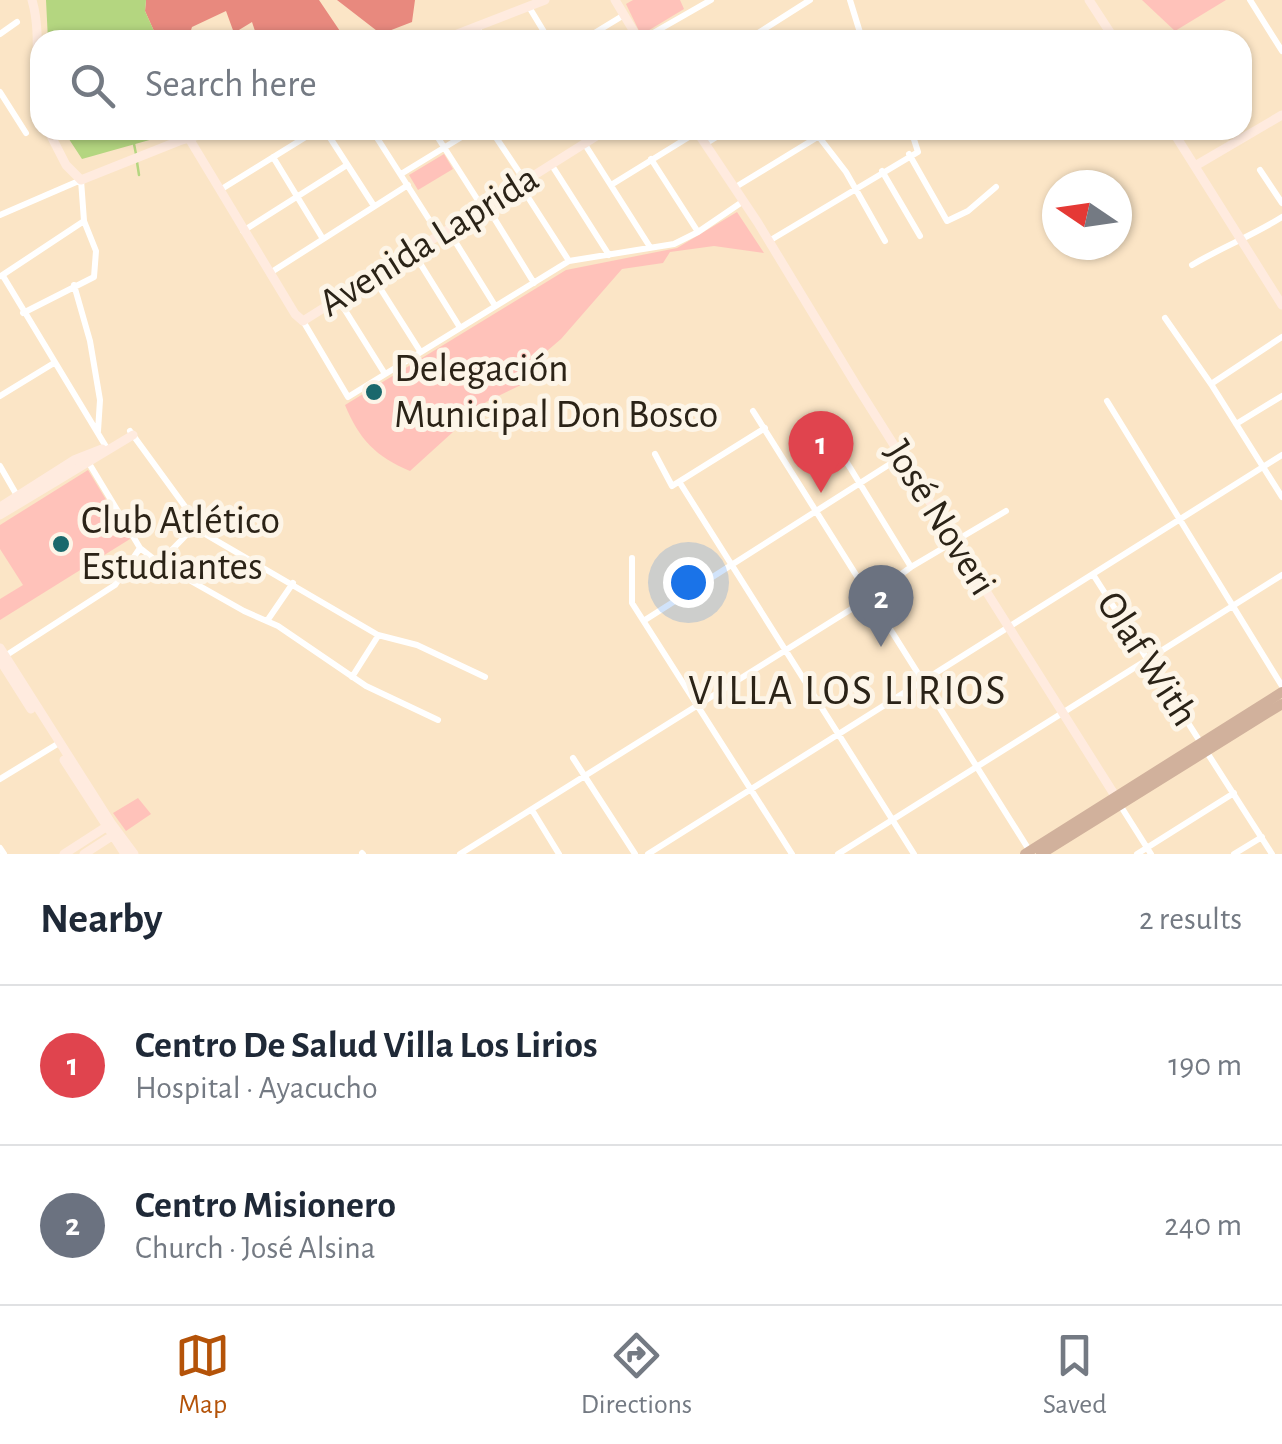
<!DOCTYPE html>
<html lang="en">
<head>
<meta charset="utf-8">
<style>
	:root { --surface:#fff; --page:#f2f2f3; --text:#1f2937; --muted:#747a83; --line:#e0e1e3; --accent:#b45309 }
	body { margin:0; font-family:"Alegreya Sans",sans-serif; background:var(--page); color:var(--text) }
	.compass { position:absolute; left:1042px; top:170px; width:90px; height:90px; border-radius:50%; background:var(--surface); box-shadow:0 2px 8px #0004; rotate:283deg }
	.you { position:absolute; left:688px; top:582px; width:35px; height:35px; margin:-25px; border:8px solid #fff; border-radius:50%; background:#1a73e8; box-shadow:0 0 0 15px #1a73e833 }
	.badge { display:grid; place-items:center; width:65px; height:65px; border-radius:50%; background:var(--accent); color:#fff; font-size:32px; font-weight:700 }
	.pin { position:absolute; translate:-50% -82px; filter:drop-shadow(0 2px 5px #0008) }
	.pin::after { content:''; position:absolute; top:52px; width:35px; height:30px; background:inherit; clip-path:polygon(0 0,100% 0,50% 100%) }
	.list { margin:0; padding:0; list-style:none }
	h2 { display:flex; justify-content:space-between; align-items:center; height:130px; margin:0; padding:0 40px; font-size:42px }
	h2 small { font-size:32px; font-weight:400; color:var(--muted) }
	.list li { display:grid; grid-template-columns:65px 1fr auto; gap:30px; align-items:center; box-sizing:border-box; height:160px; padding:0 40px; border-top:2px solid var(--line) }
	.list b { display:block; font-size:38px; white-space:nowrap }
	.list p { margin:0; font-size:32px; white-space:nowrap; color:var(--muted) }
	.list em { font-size:32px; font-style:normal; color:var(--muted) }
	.icon { flex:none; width:55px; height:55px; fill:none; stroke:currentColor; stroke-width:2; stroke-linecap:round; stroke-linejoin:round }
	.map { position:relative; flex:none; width:1282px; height:854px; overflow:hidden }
	.search { position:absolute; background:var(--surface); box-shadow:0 2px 8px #0004; left:30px; right:30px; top:30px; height:110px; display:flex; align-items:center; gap:25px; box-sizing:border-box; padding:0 35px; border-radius:30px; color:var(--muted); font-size:38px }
	.sheet { height:450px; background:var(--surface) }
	nav { display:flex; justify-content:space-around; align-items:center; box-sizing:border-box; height:140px; border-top:2px solid var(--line); background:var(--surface); font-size:28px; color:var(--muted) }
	nav a { display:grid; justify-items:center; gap:5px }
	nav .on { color:var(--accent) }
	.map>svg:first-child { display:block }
	.green { fill:#ffc2ba }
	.forest { fill:#e8897e }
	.water { fill:#b4d680 }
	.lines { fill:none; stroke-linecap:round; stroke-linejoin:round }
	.stream { stroke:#b4d680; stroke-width:2.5 }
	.street { stroke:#fff; stroke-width:6 }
	.secondary { stroke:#ffebdf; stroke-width:9 }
	.primary { stroke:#d1b19c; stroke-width:10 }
	.poi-dot { fill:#1a686c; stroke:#fdf5e8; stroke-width:4 }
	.labels { text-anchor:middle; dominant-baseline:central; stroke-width:10; stroke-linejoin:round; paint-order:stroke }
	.street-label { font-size:40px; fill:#2b2317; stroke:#fdf5e8 }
	.poi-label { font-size:40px; fill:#2b2317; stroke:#fdf5e8; text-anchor:start }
	.neighbourhood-label { font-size:42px; letter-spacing:2.5px; fill:#2b2317; stroke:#fdf5e8 }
</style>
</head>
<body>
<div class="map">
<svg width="1282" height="854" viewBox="0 0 1282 854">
	<rect width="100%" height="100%" fill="#fbe5c6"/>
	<path class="green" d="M633,0H680L684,9L641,35L626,4Z
		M1142,0H1226L1175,31Z
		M444,154L453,169L418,190L409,175Z
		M737,212L764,253L714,246L670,252L663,263L622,269L561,339L540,357L523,384L486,402L410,471C376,457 359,439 345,405L566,270L677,248Z
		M88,470L130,539L0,620V599L23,585L0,549V525Z
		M138,798L151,814L126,831L113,813Z"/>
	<path class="forest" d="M146,0H319L346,40L267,37L258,40L252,22L234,33L226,11L192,27L188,40H158L145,11Z
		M337,0H415L412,22L381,34Z"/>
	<path class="water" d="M46,0H146L145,11L158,40H48Z
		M63,130H185L82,159Z"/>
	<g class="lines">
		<path class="stream" d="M134,144L136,154
			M137,162L139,175"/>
		<path class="street" d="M850,0L862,39L867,40
			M1250,0L1282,51
			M529,7L549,40
			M477,27L484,40
			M0,34L17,22
			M583,40L624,15
			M641,40L711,0
			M747,40L810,0
			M0,92L26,133
			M325,130L374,206
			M372,130L439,235
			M433,130L479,202L486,205L534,283
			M491,130L525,181L524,191L569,261
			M819,137L846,172L885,241
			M584,143L650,247
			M705,144L728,130
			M909,154L947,221L968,211L996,187
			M273,157L323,239
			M651,159L698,232
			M551,164L609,255
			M1260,170L1282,203
			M882,171L920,236
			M401,174L473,130
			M611,185L697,132
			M734,188L829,130
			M220,190L317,130
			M0,215L81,180L84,221L96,251L94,277L23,313
			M448,230L494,304
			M243,231L347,165
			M769,241L918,152L911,130
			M413,252L459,326
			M1192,265C1222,247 1252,236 1282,217
			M270,273L408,185
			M1,276L84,221
			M3,276L108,450
			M373,277L420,351
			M74,285L90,341L100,400L98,431
			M338,299L385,374
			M1165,318L1211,384L1282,497
			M303,321L348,397L569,261L674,244L698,232L742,202
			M1211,384L1282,337
			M0,396L54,363
			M1107,401L1282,686
			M753,411L1031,853
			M819,417L911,567
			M1236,424L1282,396
			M130,431L205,534L378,635L417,645L485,677
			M655,454L672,486L765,428
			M87,460L140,548L159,563L244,611L278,626L366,686L438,720
			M0,466L19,499
			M680,483L914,854
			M632,558V603L792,854
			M159,563L198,523
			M1094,576L1272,854
			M645,620L901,457
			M267,621L293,583
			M2,658L115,585L140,548
			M352,677L378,636
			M573,758L635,854
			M0,779L59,743
			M1120,805L1151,854
			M532,810L559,854
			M0,848L4,854
			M362,853L363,854
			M460,854L869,598L911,567L1006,511
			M648,854L1282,455
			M838,854L1282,575
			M1137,854L1234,793
			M1234,854L1262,837"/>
		<path class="secondary" d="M32,0C43,38 32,75 40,113
			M615,0L639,40
			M1089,0L1115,40
			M442,40L545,0
			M48,130L66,165L81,180L179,141L216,130
			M696,130L758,223L858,388L1119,802
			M1172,130L1282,305
			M190,140L295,314L303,321L606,130
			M1195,166L1282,115
			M0,507L74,460L102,449
			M0,515L133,435
			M0,648L111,823L134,854
			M0,660L31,709
			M64,760L125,854
			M64,854L109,825
			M84,854L115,834"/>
		<path class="primary" d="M1025,854L1282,692
			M1041,854L1282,704"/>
	</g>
	<g class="poi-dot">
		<circle cx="374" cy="392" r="10"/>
		<circle cx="61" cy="544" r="10"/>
	</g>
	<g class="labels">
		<g class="street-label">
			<text transform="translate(429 241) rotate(-32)">Avenida Laprida</text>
			<text transform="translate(940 518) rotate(58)">José Noveri</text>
			<text transform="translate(1147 659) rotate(57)">Olaf With</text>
		</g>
		<g class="poi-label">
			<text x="394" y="369">Delegación<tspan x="394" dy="46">Municipal Don Bosco</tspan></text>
			<text x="81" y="521">Club Atlético<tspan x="81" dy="46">Estudiantes</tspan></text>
		</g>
		<g class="neighbourhood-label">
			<text x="848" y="691">VILLA LOS LIRIOS</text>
		</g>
	</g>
</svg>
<svg class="compass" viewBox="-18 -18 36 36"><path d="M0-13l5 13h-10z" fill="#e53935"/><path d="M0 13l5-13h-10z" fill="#747a83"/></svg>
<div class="you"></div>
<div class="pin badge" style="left:821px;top:493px;background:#e0444e">1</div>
<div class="pin badge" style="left:881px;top:647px;background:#6b7280">2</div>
<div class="search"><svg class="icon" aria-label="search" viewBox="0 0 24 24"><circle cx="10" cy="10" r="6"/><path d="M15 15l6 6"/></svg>Search here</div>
</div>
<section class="sheet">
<h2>Nearby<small>2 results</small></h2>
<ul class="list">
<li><span class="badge" style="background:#e0444e">1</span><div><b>Centro De Salud Villa Los Lirios</b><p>Hospital · Ayacucho</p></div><em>190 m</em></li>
<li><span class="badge" style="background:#6b7280">2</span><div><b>Centro Misionero</b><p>Church · José Alsina</p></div><em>240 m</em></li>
</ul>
</section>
<nav>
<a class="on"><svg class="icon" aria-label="map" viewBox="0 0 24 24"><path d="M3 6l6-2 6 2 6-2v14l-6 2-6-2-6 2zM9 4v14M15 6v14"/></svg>Map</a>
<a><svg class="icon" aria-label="directions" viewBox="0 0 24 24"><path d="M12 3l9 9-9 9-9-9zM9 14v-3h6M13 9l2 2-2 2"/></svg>Directions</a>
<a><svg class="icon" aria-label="saved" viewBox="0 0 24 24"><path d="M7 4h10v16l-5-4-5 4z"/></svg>Saved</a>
</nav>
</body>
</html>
